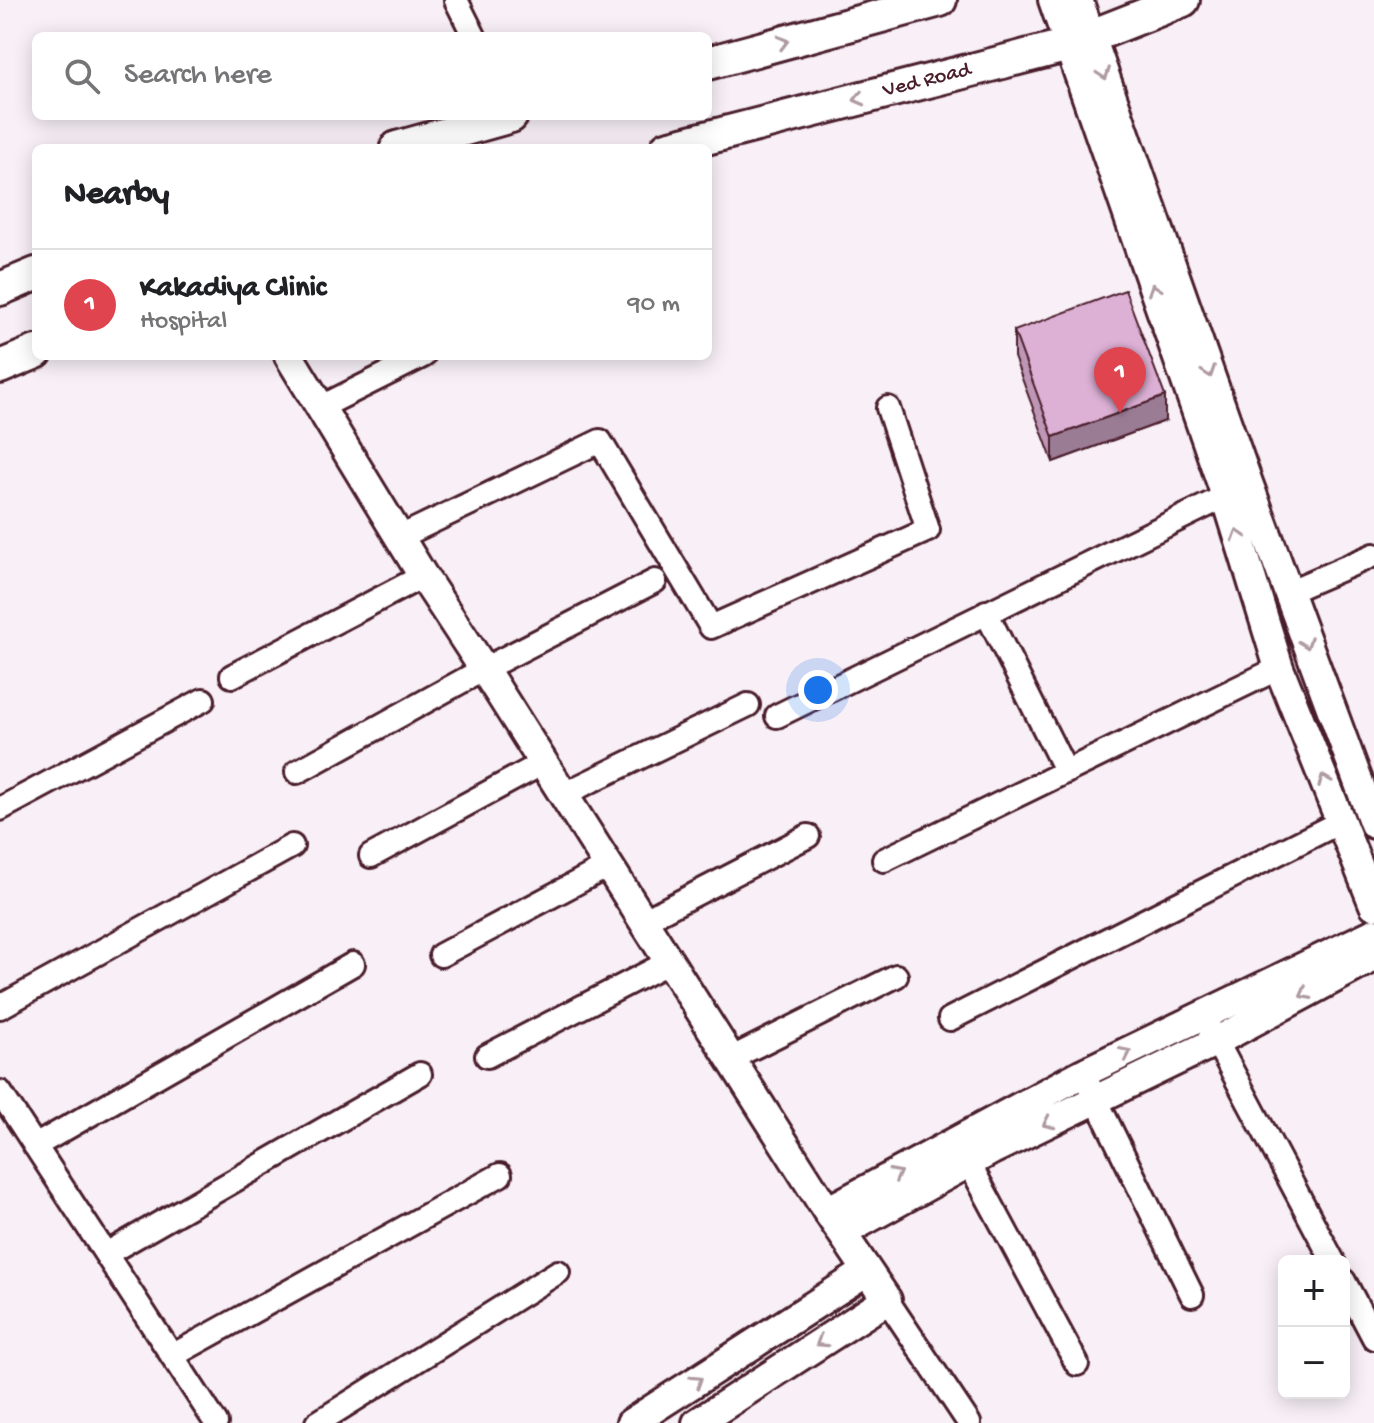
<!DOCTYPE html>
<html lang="en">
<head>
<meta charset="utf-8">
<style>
	:root { --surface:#fff; --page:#f2f2f2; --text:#202124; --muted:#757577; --line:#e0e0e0; --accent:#db2777 }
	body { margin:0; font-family:"Gochi Hand",sans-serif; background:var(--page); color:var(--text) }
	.controls { position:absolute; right:24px; bottom:24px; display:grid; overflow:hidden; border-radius:12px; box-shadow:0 4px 20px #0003 }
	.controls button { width:72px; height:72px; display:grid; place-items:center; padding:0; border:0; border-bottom:2px solid var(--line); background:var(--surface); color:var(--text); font:40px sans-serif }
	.you { position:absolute; left:818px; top:690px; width:28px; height:28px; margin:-20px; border:6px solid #fff; border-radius:50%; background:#1a73e8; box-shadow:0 0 0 12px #1a73e833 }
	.badge { display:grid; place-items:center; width:52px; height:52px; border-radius:50%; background:var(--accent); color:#fff; font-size:26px; font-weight:700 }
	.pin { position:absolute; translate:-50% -66px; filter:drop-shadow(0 2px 4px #0008) }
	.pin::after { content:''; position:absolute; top:42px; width:28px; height:24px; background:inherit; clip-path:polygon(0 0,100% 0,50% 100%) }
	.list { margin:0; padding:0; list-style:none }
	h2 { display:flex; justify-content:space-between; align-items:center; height:104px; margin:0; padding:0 32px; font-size:34px }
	h2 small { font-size:26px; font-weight:400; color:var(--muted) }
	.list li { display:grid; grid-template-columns:52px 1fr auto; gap:24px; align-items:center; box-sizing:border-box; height:112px; padding:0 32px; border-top:2px solid var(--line) }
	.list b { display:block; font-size:30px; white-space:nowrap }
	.list p { margin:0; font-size:26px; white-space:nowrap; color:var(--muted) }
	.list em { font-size:26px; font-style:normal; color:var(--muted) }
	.icon { flex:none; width:44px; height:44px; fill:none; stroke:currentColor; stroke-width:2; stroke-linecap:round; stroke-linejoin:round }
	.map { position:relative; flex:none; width:1374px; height:1423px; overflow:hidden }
	.search { position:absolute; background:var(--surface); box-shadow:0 4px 20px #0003; left:32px; top:32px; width:680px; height:88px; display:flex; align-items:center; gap:20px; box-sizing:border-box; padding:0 28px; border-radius:12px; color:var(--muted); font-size:30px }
	.panel { position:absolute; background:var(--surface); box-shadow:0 4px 20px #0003; left:32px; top:144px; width:680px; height:216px; border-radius:12px }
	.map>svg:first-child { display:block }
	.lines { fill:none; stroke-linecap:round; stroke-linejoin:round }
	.minor-casing { stroke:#4a1f2b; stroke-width:28 }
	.tertiary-casing { stroke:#4a1f2b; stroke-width:34 }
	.secondary-casing { stroke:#4a1f2b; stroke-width:38 }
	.minor { stroke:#fff; stroke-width:22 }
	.tertiary { stroke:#fff; stroke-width:28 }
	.secondary { stroke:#fff; stroke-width:32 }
	.wall { fill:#be97b7; stroke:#4a1f2b; stroke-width:2 }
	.shaded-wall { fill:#9b7b95; stroke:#4a1f2b; stroke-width:2 }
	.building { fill:#ddb0d5; stroke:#4a1f2b; stroke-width:2 }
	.oneway { stroke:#ae9aa0 }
	.labels { text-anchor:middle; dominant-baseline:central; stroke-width:8; stroke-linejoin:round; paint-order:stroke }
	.street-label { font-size:22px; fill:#4a1f2b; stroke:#fff }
</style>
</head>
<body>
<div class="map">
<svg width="1374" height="1423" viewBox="0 0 1374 1423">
	<rect width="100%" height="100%" fill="#f8eff7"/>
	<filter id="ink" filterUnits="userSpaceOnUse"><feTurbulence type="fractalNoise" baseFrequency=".0125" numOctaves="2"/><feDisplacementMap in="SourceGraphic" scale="16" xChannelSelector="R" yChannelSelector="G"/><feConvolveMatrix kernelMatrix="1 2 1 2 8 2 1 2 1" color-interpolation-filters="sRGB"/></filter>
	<g filter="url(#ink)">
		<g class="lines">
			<g class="minor-casing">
				<path id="minor" d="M456,0L474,36
					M321,407L423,356
					M400,537L600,441L711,627L928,530L888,408
					M1288,592L1374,555
					M986,612L1066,772
					M232,676L423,576
					M777,716L1226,496
					M297,772L484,669L655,581
					M562,795L748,705
					M0,809L203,700
					M371,856L543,763
					M884,860L1279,668
					M643,921L808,836
					M441,955L608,866
					M0,1007L292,846
					M1203,1016L1333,1261
					M950,1019L1340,822
					M487,1056L669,962
					M730,1059L896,976
					M1083,1073L1192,1295
					M0,1092L216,1423
					M35,1146L353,964
					M962,1150L1077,1364
					M106,1254L420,1074
					M1344,1281L1374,1338
					M887,1300L969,1423
					M172,1356L500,1175
					M317,1423L558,1272"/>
			</g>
			<g class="tertiary-casing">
				<path id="tertiary" d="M1053,0L1226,496L1279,668L1374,905
					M1078,0L1248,483L1374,824
					M289,356L423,576L484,669L827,1211L887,1300L697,1423
					M827,1211L1083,1073L1374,933
					M842,1233L992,1150L1217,1041L1374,957
					M631,1423L867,1271"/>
			</g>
			<g class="secondary-casing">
				<path id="secondary" d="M708,63L940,0
					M397,148L511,116
					M667,148L1069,45L1183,0
					M0,289L36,274
					M0,367L36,352"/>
			</g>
			<use href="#minor" class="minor"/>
			<use href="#tertiary" class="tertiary"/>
			<use href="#secondary" class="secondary"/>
		</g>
		<path class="wall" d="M1014,331L1165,421L1053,462L1014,357Z"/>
		<path class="shaded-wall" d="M1165,396V421L1053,462V437Z"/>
		<path class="building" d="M1125,290L1165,396L1053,437L1014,331Z"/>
		<defs><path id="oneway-chevron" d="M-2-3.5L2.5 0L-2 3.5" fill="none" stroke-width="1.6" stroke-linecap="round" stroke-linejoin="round" transform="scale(2)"/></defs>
		<g class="oneway">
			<use href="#oneway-chevron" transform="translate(783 42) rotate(-15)"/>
			<use href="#oneway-chevron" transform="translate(1104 74) rotate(71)"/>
			<use href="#oneway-chevron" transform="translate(859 99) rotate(166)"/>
			<use href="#oneway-chevron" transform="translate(1154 289) rotate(-109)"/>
			<use href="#oneway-chevron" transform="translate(1209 372) rotate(71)"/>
			<use href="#oneway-chevron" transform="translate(1238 535) rotate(-107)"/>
			<use href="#oneway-chevron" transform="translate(1306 643) rotate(70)"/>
			<use href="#oneway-chevron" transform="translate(1324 780) rotate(-112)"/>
			<use href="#oneway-chevron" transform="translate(1305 994) rotate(152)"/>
			<use href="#oneway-chevron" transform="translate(1126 1053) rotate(-26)"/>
			<use href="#oneway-chevron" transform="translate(1048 1123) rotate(155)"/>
			<use href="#oneway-chevron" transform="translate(896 1174) rotate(-28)"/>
			<use href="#oneway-chevron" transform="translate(821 1342) rotate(147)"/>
			<use href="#oneway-chevron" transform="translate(697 1381) rotate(-33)"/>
		</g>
	</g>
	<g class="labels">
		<g class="street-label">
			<text transform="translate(927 81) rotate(-14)">Ved Road</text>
		</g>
	</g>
</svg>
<div class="controls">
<button>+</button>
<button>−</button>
</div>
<div class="you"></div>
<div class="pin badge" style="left:1120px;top:413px;background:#e0444e">1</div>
<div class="search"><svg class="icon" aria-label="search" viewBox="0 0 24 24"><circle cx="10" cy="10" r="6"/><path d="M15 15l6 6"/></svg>Search here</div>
<section class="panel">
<h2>Nearby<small></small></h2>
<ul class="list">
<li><span class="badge" style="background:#e0444e">1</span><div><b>Kakadiya Clinic</b><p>Hospital</p></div><em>90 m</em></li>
</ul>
</section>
</div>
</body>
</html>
